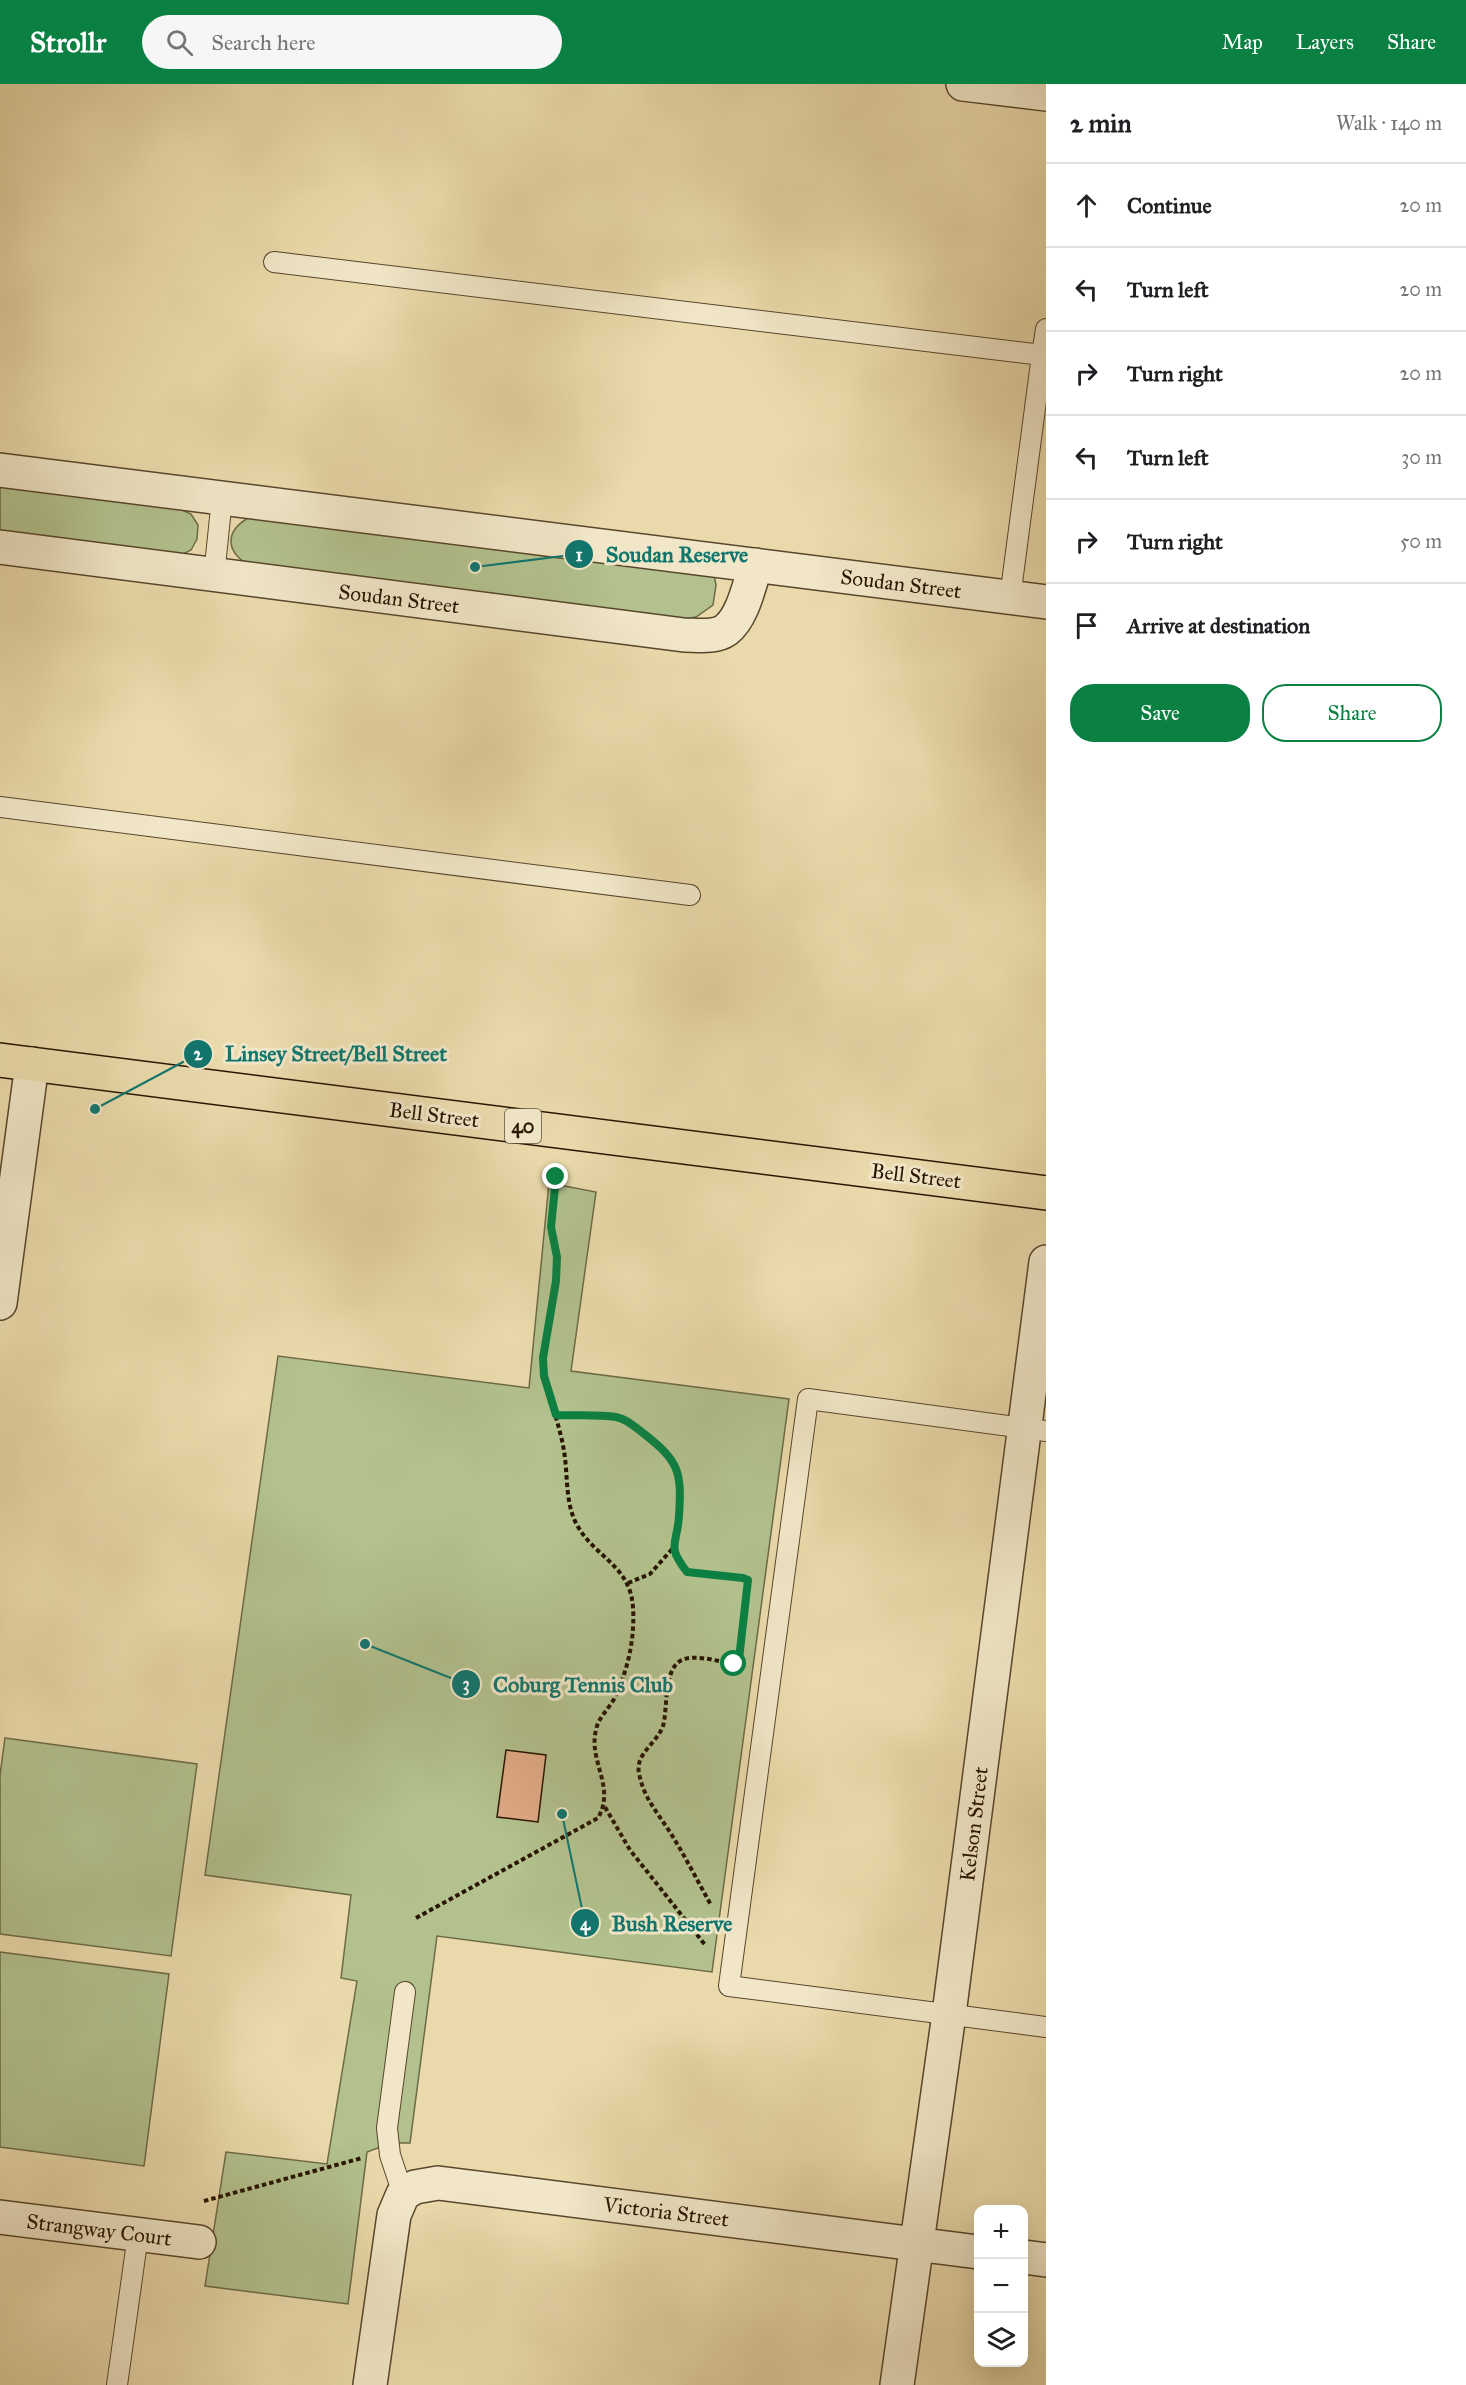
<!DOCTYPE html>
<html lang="en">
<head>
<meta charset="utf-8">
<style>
	:root { --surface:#fff; --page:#f6f6f6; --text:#202124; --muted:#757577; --line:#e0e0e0; --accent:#0b8043 }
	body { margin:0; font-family:"IM FELL Great Primer",serif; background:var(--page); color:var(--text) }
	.controls { position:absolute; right:18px; bottom:18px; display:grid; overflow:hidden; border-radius:12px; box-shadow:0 6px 24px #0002 }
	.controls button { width:54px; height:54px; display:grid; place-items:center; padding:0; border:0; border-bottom:2px solid var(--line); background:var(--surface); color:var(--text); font:30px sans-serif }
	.stop { position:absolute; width:18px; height:18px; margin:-14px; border:4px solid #0b8043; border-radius:50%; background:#fff }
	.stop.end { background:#0b8043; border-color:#fff; box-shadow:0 2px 6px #0008 }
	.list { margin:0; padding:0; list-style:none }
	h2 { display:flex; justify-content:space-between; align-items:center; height:78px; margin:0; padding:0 24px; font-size:26px }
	h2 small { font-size:20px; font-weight:400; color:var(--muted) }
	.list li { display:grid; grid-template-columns:39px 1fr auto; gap:18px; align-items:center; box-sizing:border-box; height:84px; padding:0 24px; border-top:2px solid var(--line) }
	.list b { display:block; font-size:22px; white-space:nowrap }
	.list em { font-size:20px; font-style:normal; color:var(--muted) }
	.actions { display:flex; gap:12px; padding:18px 24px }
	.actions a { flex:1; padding:14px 0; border:2px solid var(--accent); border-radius:24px; text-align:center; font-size:21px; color:var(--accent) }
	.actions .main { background:var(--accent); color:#fff }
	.icon { flex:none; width:33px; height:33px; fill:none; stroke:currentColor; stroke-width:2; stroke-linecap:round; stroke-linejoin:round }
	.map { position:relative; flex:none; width:1046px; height:2301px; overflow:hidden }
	header { display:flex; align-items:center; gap:36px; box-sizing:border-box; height:84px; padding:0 30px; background:var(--accent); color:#fff }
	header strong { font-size:28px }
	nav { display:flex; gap:33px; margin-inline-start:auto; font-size:21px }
	.search { width:420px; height:54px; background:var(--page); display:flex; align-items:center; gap:15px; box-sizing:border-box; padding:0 21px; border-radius:33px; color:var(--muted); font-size:22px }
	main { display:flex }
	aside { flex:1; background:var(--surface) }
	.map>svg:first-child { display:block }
	.green { fill:#b2c18d; stroke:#6d6a46; stroke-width:1.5 }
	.building { fill:#e0ab87; stroke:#281400; stroke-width:1.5 }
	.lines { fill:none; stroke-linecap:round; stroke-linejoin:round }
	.lane-casing { stroke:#58462b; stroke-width:22 }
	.street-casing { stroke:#58462b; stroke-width:36 }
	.highway-casing { stroke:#281400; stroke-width:36 }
	.path { stroke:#281400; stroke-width:4; stroke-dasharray:4.5 3; stroke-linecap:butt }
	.lane { stroke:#f1e7c8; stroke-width:20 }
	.street { stroke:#f1e7c8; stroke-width:33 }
	.highway { stroke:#eadaab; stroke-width:33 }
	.route { stroke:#0b8043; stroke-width:8 }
	.labels { text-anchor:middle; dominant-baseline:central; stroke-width:6; stroke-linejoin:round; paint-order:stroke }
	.shield { fill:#f1e7c8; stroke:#64533c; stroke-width:1.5 }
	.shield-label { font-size:20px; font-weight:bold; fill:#281400 }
	.street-label { font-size:21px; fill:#281400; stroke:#f1e7c8 }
	.leader { fill:none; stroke:#0f766e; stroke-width:2 }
	.callout-dot { fill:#0f766e; stroke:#f1e7c8; stroke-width:2 }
	.mark-label { font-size:18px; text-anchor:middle; font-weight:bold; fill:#fff }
	.callout-label { font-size:22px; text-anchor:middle; font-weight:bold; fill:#0f766e; stroke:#f1e7c8; stroke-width:6; stroke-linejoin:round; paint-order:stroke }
</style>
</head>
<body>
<header>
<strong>Strollr</strong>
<div class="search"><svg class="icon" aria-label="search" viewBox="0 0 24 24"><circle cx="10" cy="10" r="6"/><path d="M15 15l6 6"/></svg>Search here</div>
<nav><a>Map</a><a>Layers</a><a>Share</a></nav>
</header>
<main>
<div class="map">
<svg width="1046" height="2301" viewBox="0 0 1046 2301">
	<rect width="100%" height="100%" fill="#eadaab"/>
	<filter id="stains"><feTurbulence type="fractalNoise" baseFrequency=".00333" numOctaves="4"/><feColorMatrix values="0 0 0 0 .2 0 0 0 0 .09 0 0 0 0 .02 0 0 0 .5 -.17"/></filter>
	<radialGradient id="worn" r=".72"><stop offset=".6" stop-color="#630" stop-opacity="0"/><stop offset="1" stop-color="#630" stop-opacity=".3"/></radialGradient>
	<path class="green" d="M0,400L173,422L191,430L198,441L197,455L191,466L177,473L0,448Z
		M248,434L714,491L716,501L713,521L696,533L678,536L247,480C225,466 226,447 248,434Z
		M549,1099L596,1108L571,1287L789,1315L712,1888L437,1852L410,2059H391L367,2068L348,2220L205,2202L226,2068L327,2080L357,1897L341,1894L351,1811L205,1791L278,1272L529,1304Z
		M5,1654L197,1680L171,1872L0,1850V1691Z
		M0,1868L169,1890L144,2082L0,2063Z"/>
	<path class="building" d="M506,1666L546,1671L538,1738L497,1733Z"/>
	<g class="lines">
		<g class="lane-casing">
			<path id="lane" d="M274,178L1042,271L1046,245
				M214,492L222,414
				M1010,514L1042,271
				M0,723L690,811
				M1046,1347L808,1315L729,1902L1046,1943
				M403,2110L390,2071L387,2044L405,1908
				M117,2301L138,2151"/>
		</g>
		<g class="street-casing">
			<path id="street" d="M963,0L1046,10
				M0,386L1046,518
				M0,463L684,551C697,551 715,554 726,546C743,533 749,501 756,481
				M0,1219L32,980
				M0,2133L199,2158
				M1024,2173L1046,2176
				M370,2301L394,2131L403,2110L415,2103L438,2099L978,2168
				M897,2301L949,1930L1046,1178"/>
		</g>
		<g class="highway-casing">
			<path id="highway" d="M0,976L1046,1109"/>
		</g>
		<path class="path" d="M556,1331C575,1332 597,1330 616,1333C627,1335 635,1343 643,1350C677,1375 682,1385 679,1428C678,1439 671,1464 676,1473C678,1478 683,1483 687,1488L743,1494L748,1496L739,1575L734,1580C720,1578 693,1569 680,1577C663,1588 668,1625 663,1642C657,1659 635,1670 639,1689C643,1712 656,1727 668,1745C684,1770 697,1796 711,1821
			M628,1499L650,1490L673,1464
			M605,1723L630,1766L706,1862
			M416,1834L598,1734C616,1703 588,1677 596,1646C598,1634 608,1626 614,1615C628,1586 635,1555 633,1523C630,1480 593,1473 576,1439C565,1418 568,1390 564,1367C560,1342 550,1318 545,1293C538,1259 555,1226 557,1194C558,1176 553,1161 552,1144C550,1124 555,1101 558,1081
			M204,2117L362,2074"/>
		<use href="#lane" class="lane"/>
		<use href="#street" class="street"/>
		<use href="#highway" class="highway"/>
	</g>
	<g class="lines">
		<path class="route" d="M556,1093L551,1143L557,1173L556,1197L543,1274L544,1292L556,1331C575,1332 597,1330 616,1333C627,1335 635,1343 643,1349C679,1377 682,1387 679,1432C677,1462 666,1461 687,1488L743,1494L748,1496L739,1575L734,1580"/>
	</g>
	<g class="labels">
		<rect class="shield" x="505" y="1025" width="36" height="34" rx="4.5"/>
		<g class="shield-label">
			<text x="523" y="1042">40</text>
		</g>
		<g class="street-label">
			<text transform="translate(901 500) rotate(7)">Soudan Street</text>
			<text transform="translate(399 515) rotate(7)">Soudan Street</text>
			<text transform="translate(434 1031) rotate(7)">Bell Street</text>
			<text transform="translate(916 1092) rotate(7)">Bell Street</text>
			<text transform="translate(974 1740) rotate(-83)">Kelson Street</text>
			<text transform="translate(666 2128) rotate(7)">Victoria Street</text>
			<text transform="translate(99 2146) rotate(7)">Strangway Court</text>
		</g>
	</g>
	<path class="leader" d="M475 483L579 470M95 1025L198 970M365 1560L466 1600M562 1730L585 1839"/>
	<g class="callout-dot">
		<circle cx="475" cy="483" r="6"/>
		<circle cx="95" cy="1025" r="6"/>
		<circle cx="365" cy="1560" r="6"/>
		<circle cx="562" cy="1730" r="6"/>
		<circle cx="579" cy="470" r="15"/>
		<circle cx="198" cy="970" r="15"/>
		<circle cx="466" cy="1600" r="15"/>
		<circle cx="585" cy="1839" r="15"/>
	</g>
	<g class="mark-label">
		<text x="579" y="477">1</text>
		<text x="198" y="976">2</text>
		<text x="466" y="1606">3</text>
		<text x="585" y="1846">4</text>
	</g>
	<g class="callout-label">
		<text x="677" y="478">Soudan Reserve</text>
		<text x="336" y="977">Linsey Street/Bell Street</text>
		<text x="583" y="1608">Coburg Tennis Club</text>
		<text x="672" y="1847">Bush Reserve</text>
	</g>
	<rect width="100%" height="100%" filter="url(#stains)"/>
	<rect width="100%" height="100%" fill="url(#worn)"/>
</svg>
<div class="controls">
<button>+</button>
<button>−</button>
<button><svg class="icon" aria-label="layers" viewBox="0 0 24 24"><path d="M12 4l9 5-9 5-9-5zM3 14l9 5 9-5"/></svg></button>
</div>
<div class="stop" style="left:734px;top:1580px"></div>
<div class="stop end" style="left:556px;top:1093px"></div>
</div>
<aside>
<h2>2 min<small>Walk · 140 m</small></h2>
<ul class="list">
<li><svg class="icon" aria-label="ahead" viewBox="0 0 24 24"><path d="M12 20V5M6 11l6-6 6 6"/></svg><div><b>Continue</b></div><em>20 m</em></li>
<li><svg class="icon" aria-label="left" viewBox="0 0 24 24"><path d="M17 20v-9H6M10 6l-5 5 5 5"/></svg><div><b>Turn left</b></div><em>20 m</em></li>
<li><svg class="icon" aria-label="right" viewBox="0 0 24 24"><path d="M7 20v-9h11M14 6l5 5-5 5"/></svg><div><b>Turn right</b></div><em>20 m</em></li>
<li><svg class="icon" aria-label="left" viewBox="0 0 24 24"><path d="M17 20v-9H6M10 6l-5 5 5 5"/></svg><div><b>Turn left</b></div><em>30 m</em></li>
<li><svg class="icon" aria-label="right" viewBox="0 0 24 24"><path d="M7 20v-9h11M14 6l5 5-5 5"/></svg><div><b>Turn right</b></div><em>50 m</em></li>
<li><svg class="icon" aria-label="arrive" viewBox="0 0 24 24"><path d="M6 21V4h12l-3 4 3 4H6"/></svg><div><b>Arrive at destination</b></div></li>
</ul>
<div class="actions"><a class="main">Save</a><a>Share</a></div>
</aside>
</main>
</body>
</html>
